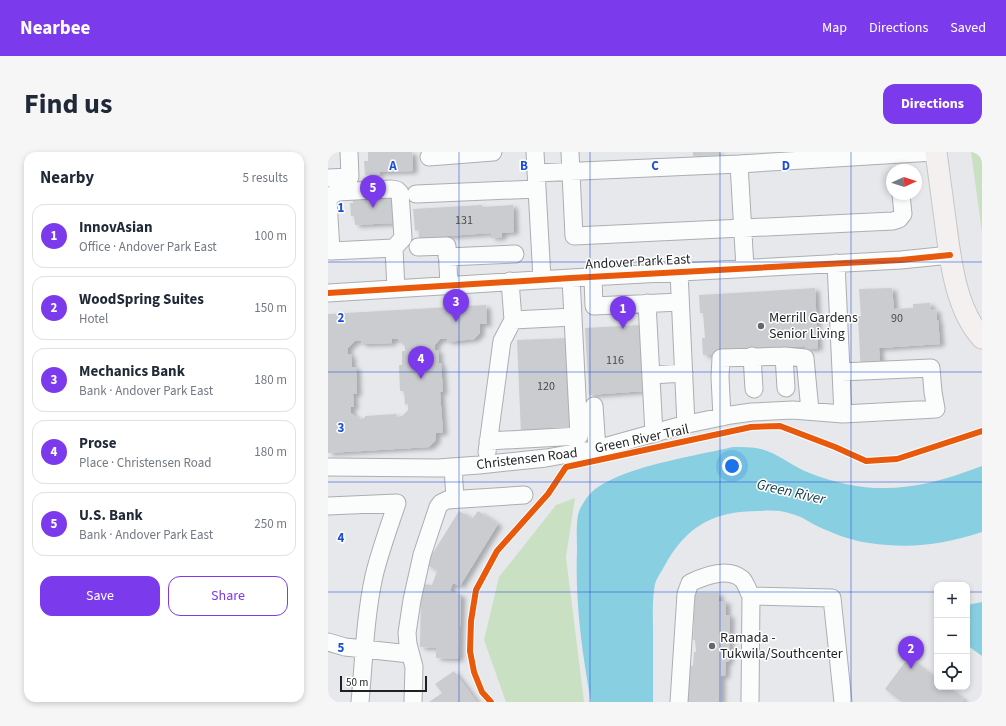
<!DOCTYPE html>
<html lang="en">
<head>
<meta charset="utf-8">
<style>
	:root { --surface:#fff; --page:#f6f6f7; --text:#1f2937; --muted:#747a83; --line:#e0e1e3; --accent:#7c3aed }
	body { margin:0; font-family:"Source Sans 3",sans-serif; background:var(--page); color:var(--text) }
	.controls { position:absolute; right:12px; bottom:12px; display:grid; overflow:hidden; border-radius:8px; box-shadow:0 2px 6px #0003 }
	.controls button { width:36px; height:36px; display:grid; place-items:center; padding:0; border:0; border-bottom:1px solid var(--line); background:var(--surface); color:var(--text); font:20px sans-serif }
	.compass { position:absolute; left:558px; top:12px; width:36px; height:36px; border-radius:50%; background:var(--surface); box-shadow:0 2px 6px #0003; rotate:87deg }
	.scale { position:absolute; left:12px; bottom:10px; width:87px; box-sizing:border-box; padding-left:4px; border:2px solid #1f2024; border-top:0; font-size:11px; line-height:14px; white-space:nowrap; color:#1f2024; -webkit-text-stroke:3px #fff; paint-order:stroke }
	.you { position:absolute; left:404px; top:314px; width:14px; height:14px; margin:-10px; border:3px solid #fff; border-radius:50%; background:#1a73e8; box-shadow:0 0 0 6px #1a73e833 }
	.badge { display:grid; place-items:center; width:26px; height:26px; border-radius:50%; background:var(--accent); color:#fff; font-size:13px; font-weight:700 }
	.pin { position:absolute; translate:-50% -33px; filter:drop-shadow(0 1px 2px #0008) }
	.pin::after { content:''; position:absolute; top:21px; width:14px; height:12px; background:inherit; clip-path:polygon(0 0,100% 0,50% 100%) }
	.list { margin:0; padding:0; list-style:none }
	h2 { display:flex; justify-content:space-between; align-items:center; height:52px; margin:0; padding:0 16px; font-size:17px }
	h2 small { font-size:13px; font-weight:400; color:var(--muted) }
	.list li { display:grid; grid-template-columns:26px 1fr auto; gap:12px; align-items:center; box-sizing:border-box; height:64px; margin:0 8px 8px; padding:0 8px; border:1px solid var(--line); border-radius:12px }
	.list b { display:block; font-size:15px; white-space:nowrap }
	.list p { margin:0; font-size:13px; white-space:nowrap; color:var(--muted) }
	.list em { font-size:13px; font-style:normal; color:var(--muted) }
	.actions { display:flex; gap:8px; padding:12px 16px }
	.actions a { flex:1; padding:9px 0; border:1px solid var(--accent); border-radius:12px; text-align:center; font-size:14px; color:var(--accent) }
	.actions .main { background:var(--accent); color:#fff }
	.icon { flex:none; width:22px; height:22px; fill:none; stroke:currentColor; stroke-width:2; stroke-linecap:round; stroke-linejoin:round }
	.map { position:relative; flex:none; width:654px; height:550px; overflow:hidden; border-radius:12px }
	header { display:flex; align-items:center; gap:24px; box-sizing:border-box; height:56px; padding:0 20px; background:var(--accent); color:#fff }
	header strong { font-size:19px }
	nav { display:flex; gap:22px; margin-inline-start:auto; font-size:14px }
	.intro { display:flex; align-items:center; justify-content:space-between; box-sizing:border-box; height:96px; padding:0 24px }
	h1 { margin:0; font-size:28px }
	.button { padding:10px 18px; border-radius:12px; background:var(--accent); color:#fff; font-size:14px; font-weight:700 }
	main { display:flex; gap:24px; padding:0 24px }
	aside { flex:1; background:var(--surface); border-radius:12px; box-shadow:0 2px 6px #0003 }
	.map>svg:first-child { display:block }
	.green { fill:#cae0c2 }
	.water { fill:#89cfe2 }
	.building { fill:#cacccf; fill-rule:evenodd; filter:url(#shadow) }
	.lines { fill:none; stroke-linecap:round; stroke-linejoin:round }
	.minor-casing { stroke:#acaeb1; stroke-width:19 }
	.major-casing { stroke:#c5c6c8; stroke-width:23 }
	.minor { stroke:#fbfcfc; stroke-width:17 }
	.major { stroke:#f4f0ef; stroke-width:21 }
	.cycleway-casing { stroke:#fff; stroke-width:8 }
	.cycleway { stroke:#e8590c; stroke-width:6 }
	.grid { fill:none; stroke:#1d4ed8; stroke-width:1; stroke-opacity:0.55 }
	.poi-dot { fill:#65666a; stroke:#fff; stroke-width:1.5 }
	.labels { text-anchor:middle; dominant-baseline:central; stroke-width:3; stroke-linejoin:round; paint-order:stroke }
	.number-label { font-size:12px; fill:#4a4b4f }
	.street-label { font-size:14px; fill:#1f2024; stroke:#fff }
	.poi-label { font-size:14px; fill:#1f2024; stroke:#fff; text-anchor:start }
	.water-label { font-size:15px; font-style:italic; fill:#0b3a45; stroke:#fff }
	.grid-label { font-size:13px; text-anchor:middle; font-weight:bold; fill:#1d4ed8; stroke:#fff; stroke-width:3; stroke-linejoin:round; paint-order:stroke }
</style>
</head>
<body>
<header>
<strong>Nearbee</strong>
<nav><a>Map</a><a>Directions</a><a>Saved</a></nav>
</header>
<div class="intro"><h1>Find us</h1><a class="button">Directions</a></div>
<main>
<aside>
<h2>Nearby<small>5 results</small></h2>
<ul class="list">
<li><span class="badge">1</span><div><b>InnovAsian</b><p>Office · Andover Park East</p></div><em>100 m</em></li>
<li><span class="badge">2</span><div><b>WoodSpring Suites</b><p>Hotel</p></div><em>150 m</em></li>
<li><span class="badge">3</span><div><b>Mechanics Bank</b><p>Bank · Andover Park East</p></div><em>180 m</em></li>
<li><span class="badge">4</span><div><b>Prose</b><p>Place · Christensen Road</p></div><em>180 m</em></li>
<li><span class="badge">5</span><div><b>U.S. Bank</b><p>Bank · Andover Park East</p></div><em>250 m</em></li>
</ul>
<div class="actions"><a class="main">Save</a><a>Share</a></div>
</aside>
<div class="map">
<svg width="654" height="550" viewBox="0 0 654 550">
	<defs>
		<filter id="shadow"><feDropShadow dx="4.5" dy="2.5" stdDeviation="2" flood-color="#0004"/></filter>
	</defs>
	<rect width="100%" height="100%" fill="#e6e8ec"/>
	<path class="green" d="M643,0H654V80Z
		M247,346L238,405L256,550H178L156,488L171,425L228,353Z"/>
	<path class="water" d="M405,295C414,295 424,295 433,297C449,301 464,314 479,320C544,346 591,338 654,314V380C613,393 583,397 541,391C524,389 504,381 489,374C481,370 473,364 464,362C454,358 442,358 431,359C387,359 359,373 337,413C334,419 329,425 327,432C324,447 325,464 325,480C325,503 325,527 325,550H263C254,500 247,450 249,399C249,388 248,374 250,363C251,357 258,346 262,342C288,315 368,304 405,295Z
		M654,450V504L639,493V453Z"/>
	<path class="building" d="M40,0H84L85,19L52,20V22L37,23L36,9H40Z
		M365,0H392V3L365,4Z
		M63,43V47H67L68,60L64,61L65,71L27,73L26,64H23L22,51H25V45Z
		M154,53V55L185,53L186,80L174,81V85L163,86V81L91,86V78L87,79L85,57Z
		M487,136L490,196L478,197L477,194L394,199L395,202L375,203L374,186H377L375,161H372L371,143Z
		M564,136L566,157L585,156V152L602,151L603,158L608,157L609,168H610L612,192L551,196L553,221L533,222L530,164H533L531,137Z
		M158,153L159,172H152V181L146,187L120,190L119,187H112L107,193V199L110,198L111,212L113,211L115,240H112L115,281H108V288L101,295L0,301V162ZM64,187H70L77,194V199H74V213H71L72,239H76L77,253L80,252V258L74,264L68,265V262L37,264V266L31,267L23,261V255H26L25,242H29L28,215H24L23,202L20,203V196L27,189H33L34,192L64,191Z
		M312,173L316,239L261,243L257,176Z
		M243,186L246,281L193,282L189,188Z
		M131,359L144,367L150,359L170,372L132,434L125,431L122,439L133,443L131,507L108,506V496L92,495L93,432L104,433L109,419L98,412Z
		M367,441H391V449H398V463H402L401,509L398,510L397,524H393V550H359L360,514H365L366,500H368L367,488H365Z
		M580,506L609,528V535H618L636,548V550H574L557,537Z
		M126,519L149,550H101L114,541L107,532Z"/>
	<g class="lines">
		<g class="minor-casing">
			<path id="minor" d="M207,0L214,127
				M242,0L246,84L565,69L571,67L575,62L573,42
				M101,5L165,0
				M411,12L417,116
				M208,21L411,12L606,0
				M0,26L22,25L21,0
				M63,37L69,38L72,41L75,86L66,96L3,99L0,48L4,43L10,40Z
				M88,42L209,37
				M90,95L119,94L121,133
				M66,96L68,137
				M119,105L187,102
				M508,111L515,262
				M351,120L358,273
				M265,125L266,154L352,150
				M0,141L243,126L573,108L622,103
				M319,151L326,282
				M185,168L245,165
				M424,204L426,237
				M456,204L458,236
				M323,223L356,221
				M266,254L269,297
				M394,265L392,225L393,206L456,204L477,206L482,259
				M160,289L251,284L243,126
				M159,300L174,189L185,168L182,129
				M0,315L110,316L151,313L218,306L269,297L355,273L403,263L424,260L465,258L515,262L608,257L605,240L603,216L513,220
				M125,315L127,347
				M0,354L69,351C61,375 52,399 46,424C37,465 36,508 32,550
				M0,490L17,495L82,502
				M85,550L86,515L80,492L79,481L84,448L94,403L110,355L113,351L119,348L196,343
				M351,550L358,442L362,431C376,424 400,415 414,427C418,431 420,439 423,444
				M422,550L423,444L504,446L515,550"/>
		</g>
		<g class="major-casing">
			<path id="major" d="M608,0C611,22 614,45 617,67C622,105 627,157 654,186"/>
		</g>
		<use href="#minor" class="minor"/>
		<use href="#major" class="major"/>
		<g class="cycleway-casing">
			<path id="cycleway" d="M0,141L243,126L573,108L622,103
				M163,550L154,540L146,520L142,499L143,469L148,438L169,399L220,342L238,315L423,275L452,274L507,295L538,309L569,307L654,279"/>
		</g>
		<use href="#cycleway" class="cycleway"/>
	</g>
	<path class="grid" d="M131,0V550M262,0V550M392,0V550M523,0V550M0,110H654M0,220H654M0,330H654M0,440H609M639,440H654"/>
	<g class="poi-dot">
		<circle cx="433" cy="174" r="4"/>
		<circle cx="384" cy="494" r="4"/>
	</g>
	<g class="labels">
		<g class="number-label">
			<text x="136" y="68">131</text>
			<text x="569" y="166">90</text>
			<text x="287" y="208">116</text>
			<text x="218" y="234">120</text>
		</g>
		<g class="street-label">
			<text transform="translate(310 110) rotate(-3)">Andover Park East</text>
			<text transform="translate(314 287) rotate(-12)">Green River Trail</text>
			<text transform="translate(199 307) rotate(-7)">Christensen Road</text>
		</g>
		<g class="poi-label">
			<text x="441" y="166">Merrill Gardens<tspan x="441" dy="16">Senior Living</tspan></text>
			<text x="392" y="486">Ramada -<tspan x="392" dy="16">Tukwila/Southcenter</tspan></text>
		</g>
		<g class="water-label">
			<text transform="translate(463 340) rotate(13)">Green River</text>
		</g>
	</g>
	<g class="grid-label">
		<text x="65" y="18">A</text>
		<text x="196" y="18">B</text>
		<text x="327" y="18">C</text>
		<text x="458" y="18">D</text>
		<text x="13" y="60">1</text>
		<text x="13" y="170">2</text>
		<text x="13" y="280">3</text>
		<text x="13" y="390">4</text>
		<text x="13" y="500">5</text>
	</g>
</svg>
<div class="controls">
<button>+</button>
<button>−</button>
<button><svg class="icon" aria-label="locate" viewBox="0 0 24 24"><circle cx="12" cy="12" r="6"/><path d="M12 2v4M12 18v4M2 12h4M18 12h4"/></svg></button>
</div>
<svg class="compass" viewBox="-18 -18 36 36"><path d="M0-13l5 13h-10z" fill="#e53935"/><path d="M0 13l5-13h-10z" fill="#747a83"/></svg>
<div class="scale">50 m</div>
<div class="you"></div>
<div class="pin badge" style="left:295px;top:177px">1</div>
<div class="pin badge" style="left:583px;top:517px">2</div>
<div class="pin badge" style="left:128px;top:170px">3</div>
<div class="pin badge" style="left:93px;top:227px">4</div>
<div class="pin badge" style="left:45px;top:56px">5</div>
</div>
</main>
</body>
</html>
